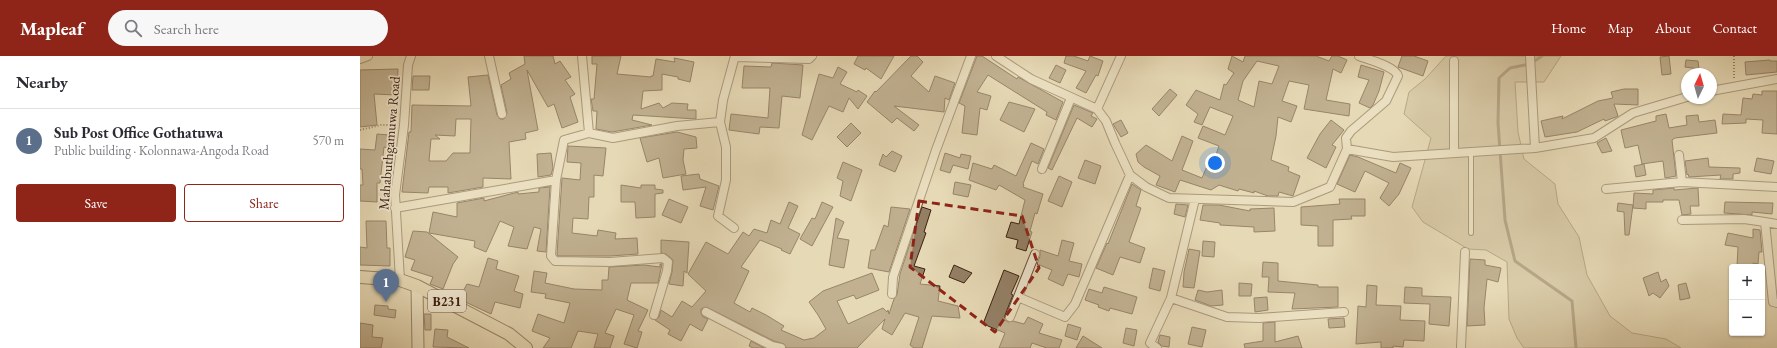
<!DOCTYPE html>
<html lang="en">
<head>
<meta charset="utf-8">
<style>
	:root { --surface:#fff; --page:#f7f7f7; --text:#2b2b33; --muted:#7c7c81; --line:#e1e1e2; --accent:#8f2418 }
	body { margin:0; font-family:"EB Garamond",serif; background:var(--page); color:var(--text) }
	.controls { position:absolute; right:12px; bottom:12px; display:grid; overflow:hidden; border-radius:4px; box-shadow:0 1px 3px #0004 }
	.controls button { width:36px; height:36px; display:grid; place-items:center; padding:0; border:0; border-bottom:1px solid var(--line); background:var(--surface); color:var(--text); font:20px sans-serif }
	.compass { position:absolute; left:1321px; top:12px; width:36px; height:36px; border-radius:50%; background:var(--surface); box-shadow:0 1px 3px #0004; rotate:5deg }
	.you { position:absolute; left:855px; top:107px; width:14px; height:14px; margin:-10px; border:3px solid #fff; border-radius:50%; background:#1a73e8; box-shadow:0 0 0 6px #1a73e833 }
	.badge { display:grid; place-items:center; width:26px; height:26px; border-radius:50%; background:var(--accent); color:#fff; font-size:13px; font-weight:700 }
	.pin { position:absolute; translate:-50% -33px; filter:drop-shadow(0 1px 2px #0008) }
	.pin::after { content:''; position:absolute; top:21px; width:14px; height:12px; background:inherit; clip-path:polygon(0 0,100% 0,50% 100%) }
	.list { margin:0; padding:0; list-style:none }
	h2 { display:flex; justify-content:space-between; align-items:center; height:52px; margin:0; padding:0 16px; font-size:17px }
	h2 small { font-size:13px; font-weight:400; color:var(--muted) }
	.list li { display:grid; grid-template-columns:26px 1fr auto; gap:12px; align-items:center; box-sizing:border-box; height:64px; padding:0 16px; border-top:1px solid var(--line) }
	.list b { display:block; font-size:15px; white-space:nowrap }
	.list p { margin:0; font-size:13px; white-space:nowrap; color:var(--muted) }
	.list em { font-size:13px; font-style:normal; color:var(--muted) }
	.actions { display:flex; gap:8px; padding:12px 16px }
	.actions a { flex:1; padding:9px 0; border:1px solid var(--accent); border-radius:4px; text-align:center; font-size:14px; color:var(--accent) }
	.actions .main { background:var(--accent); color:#fff }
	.icon { flex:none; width:22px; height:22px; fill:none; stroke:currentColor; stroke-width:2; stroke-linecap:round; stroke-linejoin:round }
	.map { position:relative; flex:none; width:1417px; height:292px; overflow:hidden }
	header { display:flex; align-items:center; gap:24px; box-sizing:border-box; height:56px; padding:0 20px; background:var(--accent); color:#fff }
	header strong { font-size:19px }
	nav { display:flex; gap:22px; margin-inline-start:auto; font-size:14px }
	.search { width:280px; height:36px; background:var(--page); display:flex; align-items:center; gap:10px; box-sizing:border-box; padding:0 14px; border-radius:22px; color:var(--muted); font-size:15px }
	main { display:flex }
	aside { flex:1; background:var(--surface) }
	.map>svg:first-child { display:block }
	.green { fill:#c9ba99; stroke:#826d54 }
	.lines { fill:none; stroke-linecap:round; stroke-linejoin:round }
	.stream { stroke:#7f6951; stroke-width:3 }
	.building { fill:#948066; stroke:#3c2010; fill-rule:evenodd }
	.lane-casing { stroke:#664e39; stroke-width:6 }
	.street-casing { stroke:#664e39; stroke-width:10 }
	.secondary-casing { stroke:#3c2010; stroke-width:13 }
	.primary-casing { stroke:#3c2010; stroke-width:14 }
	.path { stroke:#3c2010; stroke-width:2; stroke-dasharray:1 2; stroke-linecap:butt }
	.lane { stroke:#efe6cf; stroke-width:4 }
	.street { stroke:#efe6cf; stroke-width:8 }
	.secondary { stroke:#efe6cf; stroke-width:11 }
	.primary { stroke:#e6d9b5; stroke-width:12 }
	.marked { fill:none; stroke:#8f2418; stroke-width:3; stroke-dasharray:8 5; stroke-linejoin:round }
	.labels { text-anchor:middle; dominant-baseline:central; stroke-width:3.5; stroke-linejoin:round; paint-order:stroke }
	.shield { fill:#efe6cf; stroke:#725b49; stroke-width:1 }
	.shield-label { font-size:13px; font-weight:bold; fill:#3c2010 }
	.street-label { font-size:14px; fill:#3c2010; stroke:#efe6cf }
</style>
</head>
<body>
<header>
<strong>Mapleaf</strong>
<div class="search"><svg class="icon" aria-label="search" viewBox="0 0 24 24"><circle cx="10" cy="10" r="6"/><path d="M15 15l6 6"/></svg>Search here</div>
<nav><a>Home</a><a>Map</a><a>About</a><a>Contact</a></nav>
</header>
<main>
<aside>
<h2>Nearby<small></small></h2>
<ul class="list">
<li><span class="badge" style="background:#5c6f8a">1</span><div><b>Sub Post Office Gothatuwa</b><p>Public building · Kolonnawa-Angoda Road</p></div><em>570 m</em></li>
</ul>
<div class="actions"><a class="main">Save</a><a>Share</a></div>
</aside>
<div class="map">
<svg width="1417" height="292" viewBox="0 0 1417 292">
	<rect width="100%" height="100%" fill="#e6d9b5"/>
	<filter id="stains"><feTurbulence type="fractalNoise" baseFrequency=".005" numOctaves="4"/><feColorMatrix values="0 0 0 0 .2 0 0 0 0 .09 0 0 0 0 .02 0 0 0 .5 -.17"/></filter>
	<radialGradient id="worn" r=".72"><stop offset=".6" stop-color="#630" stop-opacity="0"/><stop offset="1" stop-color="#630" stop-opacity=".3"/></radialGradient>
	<path class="green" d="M1086,0H1201L1184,26H1155L1158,76L1164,103L1195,128L1198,148L1219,181L1227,219L1250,260L1272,277L1306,283L1321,292H1164L1157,282L1149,263L1147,206L1126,194L1108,193L1063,166L1052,151L1071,82L1044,58L1049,36L1065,23Z"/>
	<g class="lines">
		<path class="stream" d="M1182,0L1170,8L1150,12L1139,22L1138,67L1145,164L1155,205L1212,245L1216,292"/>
	</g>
	<path class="building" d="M164,0H193L195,8L200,5L211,21L205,24L215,38L210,41L218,66L202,72L194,48L188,51L167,14L178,74L165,77L166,83L149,86L151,123L123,122V131L88,137V131H69L68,137L42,136L49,76H51L52,49L111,50L108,21L128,19L137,59L140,63H144L147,57L141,29L151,23L149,17L165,8ZM96,63H111L110,97H93L86,105H69L71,83H80L75,79L95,80Z
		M232,0H261L257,18L291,21V20H293L296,3L315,6L314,2L334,6L330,26L318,23V21L302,18V34L283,35L281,53L299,47L303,52L312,47L328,48L327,54H336V63L273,59L272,64L292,69L252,76L236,73L237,55H233L231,43H234L237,8H232Z
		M498,0H534L521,23L506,12L505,14L494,8Z
		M551,0H557L563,6L551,20L569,36L575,20L595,27L589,44L585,42L584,56L534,50L559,69L554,75L537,62L532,67L507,46L515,35L516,36Z
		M617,0H622L657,23L658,21L703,46L696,64L686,59L687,56L628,19L617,36L631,40L627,54L620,52L617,79L602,77L605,50L599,47Z
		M706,0H714L728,5L730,0L743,5L738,20L736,19L726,37L716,32L726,15L704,7Z
		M872,0L883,6L885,0H956L969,5L972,0H978L987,4L981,17L973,13L966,44L990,48L989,60L944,53L949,29L929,25L922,45L937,50L931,66L918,61L916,80L911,104L929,111L928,115L940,120L933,140L919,136L918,140H908L894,135V137L879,133L878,135L859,129L851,134L820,124L815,136L796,129L800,120L784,111L778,106L776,98L786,89L812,105L822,80L833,85L822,114L842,122L848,108L852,110L859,90L838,82L843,70L865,79L873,60L850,51L842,69L834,66L838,58L826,49L836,34L860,44L864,28L866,29L874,17L868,13ZM897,5L919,10L912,28L899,25L894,51L878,44L883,25Z
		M1042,0H1054L1068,5L1063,20L1038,11Z
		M1309,0L1311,18L1302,19L1300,1Z
		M1326,4L1338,5L1339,13L1325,11Z
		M1410,4V5H1417V16L1386,19L1385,6Z
		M412,7L443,9L440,42L422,40L419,72L400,71L399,78L369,74L371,58L408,62L410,32H382L384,10L411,11Z
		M696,9L706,14L700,27L689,22Z
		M1001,9L1024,16L1019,35L1013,49L1010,52L999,47L1009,24L998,21Z
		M478,11L487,16L480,28L497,36L498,34L507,40L498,53L489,42L483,56L469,50L452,84L442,79L459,18L473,22Z
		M38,13L37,39L14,38L17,69L0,71V14Z
		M53,20H70L69,34H52Z
		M810,33L817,39L799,60L792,53Z
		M1264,33H1278V49L1254,48L1258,60L1256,61L1245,65L1244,63L1217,76L1185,81L1181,65L1203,60L1202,63L1238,45L1253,42L1251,36Z
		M1402,35H1417V78L1402,77L1403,64L1386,63V67L1362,68L1363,58L1381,59L1383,42L1392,43L1393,38L1402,39Z
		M649,46L675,53L664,76L640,64Z
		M714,49L733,57L731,60L737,63L732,71L717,62L692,114L688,112Z
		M1306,58L1309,72L1327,69L1326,60L1338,59L1339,66L1355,64L1357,77L1315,82L1312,84L1316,120L1305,122L1303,105L1282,108L1278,89L1265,92L1261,74L1296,65V60Z
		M761,64L768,77L761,81L753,68Z
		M971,64L984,74L972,89L976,91L966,112L947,102L960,78Z
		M491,67L501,77L487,91L477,81Z
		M317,76L336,81L337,92L324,93L323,104L326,118L303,122L299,102L287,106L280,82Z
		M17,78L29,79L28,92L24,91L20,127H17V146L0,145V129H3L2,113H0V93L15,94Z
		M1246,82L1252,95L1242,97L1237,87Z
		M671,87L684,93L678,108L672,105L663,128L664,129L663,131L683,138L677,158L675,157L670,175L672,176L666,195L656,192L658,184L646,181L651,166L659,168L665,144L639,129L636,134L609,124L613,107L632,113L634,109L656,120Z
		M208,90L246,92L243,120L234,119V141H229L228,163L213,162L212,177L237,180L238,174L256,177L255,183L277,182L278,198L250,200H198L197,198L202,122L220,124L221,107L207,106Z
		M532,95L542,100L535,116L519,109L523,98L526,101Z
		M191,97L193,112L191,119L178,121L177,98Z
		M585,97L600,102L601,98L611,100L608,113L593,109L590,117L580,114Z
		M990,99L998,101L1036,117L1040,107L1051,112L1039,138L1029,150L1020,142L1029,127L1005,115L995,136L977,128Z
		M1348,102L1349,111L1380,112V117L1373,118V123H1360L1361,119L1329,121L1328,118L1327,119L1325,105Z
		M1397,102L1414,105L1411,118L1394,115Z
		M725,104L741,110L735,128L718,122Z
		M483,106L502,114L491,145L480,140L483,125L477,122Z
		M1284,108L1286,119L1276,121L1274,110Z
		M339,118L340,123L359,130L353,154L340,150L346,131L323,134L321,120Z
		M699,120L712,126L702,151L688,145Z
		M595,126L611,129L608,141L593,138Z
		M772,128L781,134L776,150L781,152L769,186L785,192L780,207L760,201L753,219L736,212L747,187L748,188Z
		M261,129L281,132V129H295V133L303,134V137L295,138V161L276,162L275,146H261Z
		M190,131L186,196L177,195L181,173L174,171L167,193L148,190L154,171L140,165L126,196L114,191L115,185L69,177L73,156L97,161V147L124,142V145L158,136V138L179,136V132Z
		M1314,132V134L1338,132L1339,150H1330L1331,158L1322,159L1319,144H1303V146H1286V153L1273,152L1274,137L1293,138V134Z
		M309,143L328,151L321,167L302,159Z
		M979,143H1005V160H991L992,163L973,164V190H958V170L941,169V151L980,148Z
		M429,146L438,150L428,172L440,178L430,198L421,194L422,193L400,184L381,211L389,215L374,247L390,256L392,252L406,259L424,270L421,274L444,284L454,282L466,273L458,259L449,246L463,235L512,217L519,234L496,243L494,239L477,245L488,268L523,252L527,256L528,254L529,258L534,243L537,239L540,218L562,151L571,154L564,176L566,177L554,210L565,213L560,228L580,230L578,245L598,250L600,262L572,260L562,292H554L550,289L559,261L545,257L532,279L522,273L525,263L497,292H426L424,288L414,285L346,251L341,253V257L343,261L348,263L342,275L330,268L321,285L308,278L310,274L295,264L299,261L301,254L312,261L322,245L332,251L346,235L328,218L346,186L368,198L383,176L389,180L394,173L407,177L411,164L420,168Z
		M462,146L473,151L452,190L440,183L452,162L455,163Z
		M1365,146L1413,147L1412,158L1392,156V159L1364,157Z
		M1258,147L1273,149L1269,179H1265L1264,156L1257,155Z
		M816,148L828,149L825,161L814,158Z
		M843,149H859L890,155V153L914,152L915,175L894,176V171L860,169V167L840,164Z
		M531,151L550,153L529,216L508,212L511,194H515L524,169L528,171Z
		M476,162L484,166L477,182L489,184L484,212L469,209Z
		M6,165H26L27,192H30V210L0,209V191L7,192Z
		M1393,173L1400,174L1402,196H1399L1398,208L1393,207V211L1377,210L1378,191L1365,189L1368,177L1393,182Z
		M53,175L67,176L98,201L93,208L83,233L70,228L73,221L51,214L55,204L45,201Z
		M301,184L329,186L327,217L324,215L323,230L309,228L312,216L313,204L306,198L301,197Z
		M702,184L714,187L709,205L722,208L719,221L708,218L703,230L688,223L692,214L677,208L680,200V194L698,200Z
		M843,185L855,186L854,201L842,200Z
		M829,193L840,195L834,232L823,231L824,216Z
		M128,202L138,205L136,213L159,220L154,235L163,238L160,252L135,246L131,258L99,243L107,228L119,231Z
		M1110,203L1125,204V209L1141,212L1138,226L1127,223L1124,252L1125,269L1107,270Z
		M903,206L918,207V225L958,229V231H978V251L932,253L935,237L908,236L909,221H902Z
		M300,208H302L298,227H271L267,244L288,254L278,275L282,276L277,292L264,288L274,259L256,253L245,277L254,280L250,292H234L238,278L218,275L211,292H183L190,282L172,275L178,258L204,267L210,247L185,242L186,238L171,236L174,215L187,217L185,227L214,233L242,234V224H248L249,211L284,209L300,211Z
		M594,209L612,217L604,227L589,221Z
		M793,212L805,215L800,235L789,232Z
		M644,214L659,220L651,238L653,239L645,259V264L648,266L653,265L664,268L668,261L683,268L679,277L702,284L699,292H687L672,287L670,292H639L645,277L623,268Z
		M1298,216L1301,226L1306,223L1309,230L1300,242L1293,237L1289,240L1283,222Z
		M879,227L892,228L891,240H879Z
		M1326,227L1330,242L1320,244L1318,229Z
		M1007,229L1017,230L1016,249L1041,250L1040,264L1065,265L1064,285L1044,284L1043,291L1033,290V292H1021V286L996,288L998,250L1006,251Z
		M744,231L777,241L772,258L750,252L749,255L738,251L739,249L725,244L729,233L742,237Z
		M1045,231L1062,232V240L1091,241L1089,270L1069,268L1070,248L1044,247Z
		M838,234L847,236L862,234L863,249L851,250L835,244Z
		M907,241L908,254L895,256L894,242Z
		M15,249L28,250V253L36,254L35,262L14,259Z
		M64,258H71V274H65Z
		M984,262L985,271L969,272L968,263Z
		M915,266V286L938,280L942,292H885L884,288L903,285V267Z
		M0,267L13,269L12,281L23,282L21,292H0Z
		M708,268L721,272L717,284L705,280Z
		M832,271L846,274L842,291L828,288Z
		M766,272L777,274L774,290L763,287Z
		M75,273L88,274L87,281L109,292L73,291Z
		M800,279L810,281L809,291L802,290L798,286Z
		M723,280L742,292H716Z
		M391,285L404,292H393L389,290Z"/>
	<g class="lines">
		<g class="lane-casing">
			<path id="lane" d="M1111,96V177"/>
		</g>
		<g class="street-casing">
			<path id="street" d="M129,0L142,58
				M222,0L229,77L204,84L196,124L191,200L195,205L250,206L303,202L308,206L307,215L294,259
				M636,0L671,23L737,53L746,65L755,87L770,119L786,131L809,142L933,146L970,131L987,93L1033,101L1175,92L1234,82L1273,57L1327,41
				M1170,0L1175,92
				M375,1L449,3L452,0
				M0,3L8,0
				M1351,35L1417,23
				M737,53L761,0
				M229,77L253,82L317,70L360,66
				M987,93L986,82L991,75L1026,45L1038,20C1035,10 1009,4 999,0
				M1094,97V5
				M1319,99L1322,126
				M682,113L711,42
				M1246,133L1322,126L1417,131
				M35,152L196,124
				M1322,164L1384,163L1405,166
				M1417,168L1405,166L1413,246L1417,247
				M374,172L358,160L366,124V91L360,66L363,44L375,0
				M40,224L35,139L44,69L48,9L51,0
				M532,238L533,221L576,94L611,0
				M658,241L705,261L715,248L770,119
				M811,242L867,261L899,262L984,256
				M346,256L412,290L421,292
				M650,261L675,198
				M797,292L790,287L811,242L835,143
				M1101,292L1105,196"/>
		</g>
		<g class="secondary-casing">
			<path id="secondary" d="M57,230L58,292"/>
		</g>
		<g class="primary-casing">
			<path id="primary" d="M0,221L40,224L57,230L149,278L166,292"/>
		</g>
		<path class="path" d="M1374,0V22
			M0,74L21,69H36"/>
		<use href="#lane" class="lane"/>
		<use href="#street" class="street"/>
		<use href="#secondary" class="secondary"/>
		<use href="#primary" class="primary"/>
	</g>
	<path d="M0 0H1417V292H0ZM559,145L662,160L679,212L635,276L550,211Z" fill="#e6d9b5" fill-opacity=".55" fill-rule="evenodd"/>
	<path class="marked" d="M559,145L662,160L679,212L635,276L550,211Z"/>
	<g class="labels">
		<rect class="shield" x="68" y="234" width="38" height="22" rx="3"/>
		<g class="shield-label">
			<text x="87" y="245">B231</text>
		</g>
		<g class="street-label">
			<text transform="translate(29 87) rotate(-85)">Mahabuthgamuwa Road</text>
		</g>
	</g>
	<rect width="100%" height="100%" filter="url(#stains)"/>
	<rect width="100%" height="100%" fill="url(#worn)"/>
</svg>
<div class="controls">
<button>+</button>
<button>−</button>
</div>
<svg class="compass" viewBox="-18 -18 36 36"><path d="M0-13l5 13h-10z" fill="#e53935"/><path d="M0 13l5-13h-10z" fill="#7c7c81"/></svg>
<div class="you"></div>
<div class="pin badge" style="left:26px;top:246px;background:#5c6f8a">1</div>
</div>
</main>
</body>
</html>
